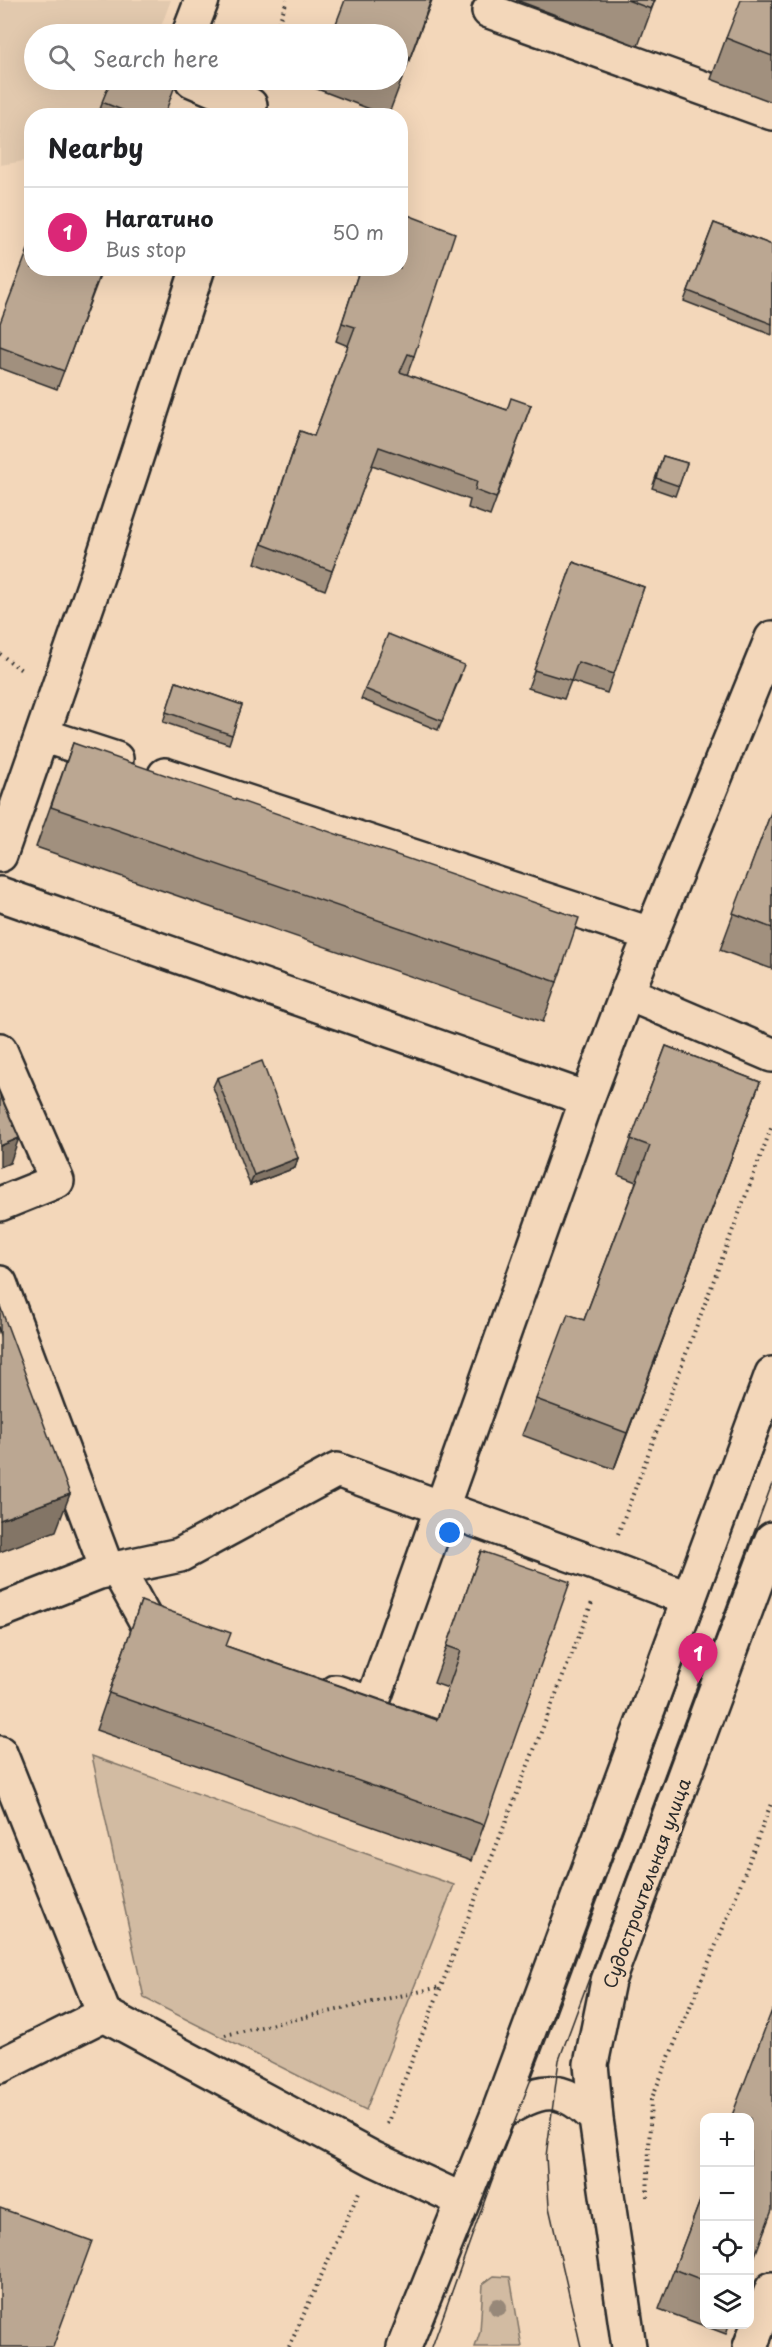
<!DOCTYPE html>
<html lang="en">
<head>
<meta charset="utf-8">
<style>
	:root { --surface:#fff; --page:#f2f2f2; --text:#202124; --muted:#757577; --line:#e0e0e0; --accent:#db2777 }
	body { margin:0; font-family:"Playpen Sans",sans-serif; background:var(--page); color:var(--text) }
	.controls { position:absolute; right:18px; bottom:18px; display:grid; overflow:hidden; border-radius:12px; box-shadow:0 6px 24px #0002 }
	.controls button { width:54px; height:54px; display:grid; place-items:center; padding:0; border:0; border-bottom:2px solid var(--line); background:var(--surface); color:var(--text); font:30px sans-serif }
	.you { position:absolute; left:450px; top:1533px; width:21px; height:21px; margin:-15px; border:4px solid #fff; border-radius:50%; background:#1a73e8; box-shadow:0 0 0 9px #1a73e833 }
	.badge { display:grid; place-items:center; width:39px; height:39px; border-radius:50%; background:var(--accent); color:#fff; font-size:20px; font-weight:700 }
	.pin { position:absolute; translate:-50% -50px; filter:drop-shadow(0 2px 3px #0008) }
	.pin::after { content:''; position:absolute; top:32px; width:21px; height:18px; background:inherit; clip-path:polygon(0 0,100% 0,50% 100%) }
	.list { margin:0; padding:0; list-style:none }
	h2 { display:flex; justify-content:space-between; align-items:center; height:78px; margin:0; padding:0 24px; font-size:26px }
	h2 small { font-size:20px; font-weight:400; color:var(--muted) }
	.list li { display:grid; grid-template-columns:39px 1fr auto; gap:18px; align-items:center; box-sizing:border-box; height:90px; padding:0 24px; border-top:2px solid var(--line) }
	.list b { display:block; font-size:22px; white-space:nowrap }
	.list p { margin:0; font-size:20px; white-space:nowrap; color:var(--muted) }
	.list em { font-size:20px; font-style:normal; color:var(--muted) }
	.icon { flex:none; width:33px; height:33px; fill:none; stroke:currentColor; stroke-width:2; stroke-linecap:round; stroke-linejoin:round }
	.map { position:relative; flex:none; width:772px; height:2347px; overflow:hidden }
	.search { position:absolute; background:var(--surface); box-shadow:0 6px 24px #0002; left:24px; top:24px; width:384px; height:66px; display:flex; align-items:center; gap:15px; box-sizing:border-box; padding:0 21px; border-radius:33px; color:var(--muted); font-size:22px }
	.panel { position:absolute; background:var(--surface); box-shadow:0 6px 24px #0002; left:24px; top:108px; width:384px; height:168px; border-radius:24px }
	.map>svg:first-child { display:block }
	.built { fill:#e2c9ae }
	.green { fill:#d2bba2; stroke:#7e7366; stroke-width:1.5 }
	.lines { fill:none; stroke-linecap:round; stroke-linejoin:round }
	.minor-casing { stroke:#2b2b2b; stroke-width:38 }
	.path { stroke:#2b2b2b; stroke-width:4; stroke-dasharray:1.5 4.5; stroke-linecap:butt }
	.minor { stroke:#f3d7ba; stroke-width:33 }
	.tram { stroke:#2b2b2b; stroke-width:1.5 }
	.tree { fill:#978879 }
	.wall { fill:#a1907e; stroke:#2b2b2b; stroke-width:1.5 }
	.shaded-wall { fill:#837566; stroke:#2b2b2b; stroke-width:1.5 }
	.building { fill:#bba792; stroke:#2b2b2b; stroke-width:1.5 }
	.labels { text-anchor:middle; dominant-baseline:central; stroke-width:6; stroke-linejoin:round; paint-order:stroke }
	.street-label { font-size:18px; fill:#2b2b2b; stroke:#f3d7ba }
</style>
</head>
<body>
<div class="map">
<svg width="772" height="2347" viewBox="0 0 772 2347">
	<rect width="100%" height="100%" fill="#f3d7ba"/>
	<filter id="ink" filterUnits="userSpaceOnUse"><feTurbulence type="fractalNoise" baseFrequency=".0167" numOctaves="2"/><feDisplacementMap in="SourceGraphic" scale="12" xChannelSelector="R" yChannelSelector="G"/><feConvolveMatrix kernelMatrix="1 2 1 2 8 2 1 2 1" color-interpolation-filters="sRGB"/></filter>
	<g filter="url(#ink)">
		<path class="built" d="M0,0H171L158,34H34V80H111L99,112L58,111L55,115L32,116L31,160L0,165Z"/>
		<path class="green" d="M92,1756L454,1885L366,2110L144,1998Z
			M494,2276L510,2277L522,2347H475L480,2332L483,2284Z"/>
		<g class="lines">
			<g class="minor-casing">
				<path id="minor" d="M489,11L772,113
					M189,34L202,0
					M192,80L250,105L247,116
					M772,638L627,993L772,1055
					M42,735L100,568L198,268
					M165,775L650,934
					M0,855L42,735L116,759
					M0,894L587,1099
					M0,1050L57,1181L0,1204
					M0,1283L107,1569L0,1611
					M117,1568L151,1630L170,1636
					M100,1572L180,1555L337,1470L605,1567L689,1599
					M336,1692L372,1704L587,1099L627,993
					M0,1753L104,2014L374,2159L462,2200
					M0,2066L104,2014
					M498,2114C538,2089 561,2081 596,2119
					M404,2347L498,2114L772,1374
					M629,2347L596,2119L591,2064L608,1981L772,1539
					M750,2347L772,2289"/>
			</g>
			<path class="path" d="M275,34L287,0
				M0,654L24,672
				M618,1534L772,1126
				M225,2035L440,1987
				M387,2124L593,1600
				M647,2197L651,2100L731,1909L772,1801
				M289,2347L359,2192"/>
			<use href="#minor" class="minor"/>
			<path class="tram" d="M432,2347L491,2183L548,2035L772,1424
				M581,2347L549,2207L546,2156L559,2060L772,1484"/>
		</g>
		<circle class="tree" cx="498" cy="2307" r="9"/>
		<path class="wall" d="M432,0L388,116L312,87L315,80H398V34Z
			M516,0H655L638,46Z
			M772,0V102L711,79L726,38Z
			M111,80L164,116H107L99,112Z
			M714,223L772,245V335L684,301Z
			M103,268L57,389L0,368V323Z
			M360,268H400L414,356L407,375L507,410L531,405L490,516L468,508L470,500L372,465L325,590L255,563L300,431L314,436L348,346L336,341Z
			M663,456L687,463L675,496L652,488Z
			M573,562L644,587L607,693L571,681L564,699L528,688Z
			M461,675L438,730L361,699L365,689Z
			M176,682L242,705L229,744L163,722Z
			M73,743L557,982L543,1022L36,847Z
			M772,810V969L720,950Z
			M666,1046L760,1082L614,1469L522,1435L536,1399L584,1320L636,1182L618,1175Z
			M217,1078L298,1158L295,1168L250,1185L213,1087Z
			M481,1551L484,1825L471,1861L96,1730L141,1601L226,1646L437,1719L448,1688L434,1683Z
			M705,2188V2325H729L726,2334L659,2309Z"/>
		<path class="shaded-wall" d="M760,1082L746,1119L614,1469L627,1433Z
			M19,1138L10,1163L0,1167V1146Z
			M298,1158L295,1168L250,1185L254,1175Z
			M70,1494L56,1531L0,1552V1520Z"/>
		<path class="building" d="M345,0H431L402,79L398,78V34H332Z
			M627,0H655L651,9Z
			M741,0H772V56L726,38Z
			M111,80H166L176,83L164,116H137L102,102Z
			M400,212L455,233L414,356L408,354L400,372L507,410L511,398L531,405L496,498L475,490L477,481L379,447L332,571L262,544L300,431L314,436L355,327L342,323L360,268H400Z
			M714,223L772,245V324L688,291Z
			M32,239V268H102L64,371L0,347V323Z
			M663,456L687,463L679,486L656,478Z
			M573,562L644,587L614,674L578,662L571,681L534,670Z
			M388,634L464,665L442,721L365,689Z
			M176,682L242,705L232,735L166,712Z
			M73,743L579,918L557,982L51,807Z
			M772,810V928L733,913Z
			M666,1046L760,1082L627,1433L536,1399L568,1314L584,1320L650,1146L631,1139Z
			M262,1061L298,1158L254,1175L217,1078Z
			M0,1095L19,1138L0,1146Z
			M0,1306L70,1494L0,1520Z
			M481,1551L570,1582L484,1825L109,1693L141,1601L231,1633L226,1646L437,1720L461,1651L447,1646Z
			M772,2010V2210L750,2269V2118H731Z
			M705,2188V2281L674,2269Z
			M0,2208L92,2241L53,2347H0Z"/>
	</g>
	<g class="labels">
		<g class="street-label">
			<text transform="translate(646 1883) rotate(-70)">Судостроительная улица</text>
		</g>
	</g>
</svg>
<div class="controls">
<button>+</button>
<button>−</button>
<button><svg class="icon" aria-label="locate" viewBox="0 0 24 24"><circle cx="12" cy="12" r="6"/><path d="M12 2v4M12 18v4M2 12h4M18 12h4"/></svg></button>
<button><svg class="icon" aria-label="layers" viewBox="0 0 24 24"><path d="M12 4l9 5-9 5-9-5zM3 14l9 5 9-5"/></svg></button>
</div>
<div class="you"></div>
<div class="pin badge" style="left:698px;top:1683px">1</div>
<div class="search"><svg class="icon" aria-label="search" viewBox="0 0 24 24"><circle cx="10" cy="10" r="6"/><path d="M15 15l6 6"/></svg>Search here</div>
<section class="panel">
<h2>Nearby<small></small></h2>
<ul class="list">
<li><span class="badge">1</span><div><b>Нагатино</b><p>Bus stop</p></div><em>50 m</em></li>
</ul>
</section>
</div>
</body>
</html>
